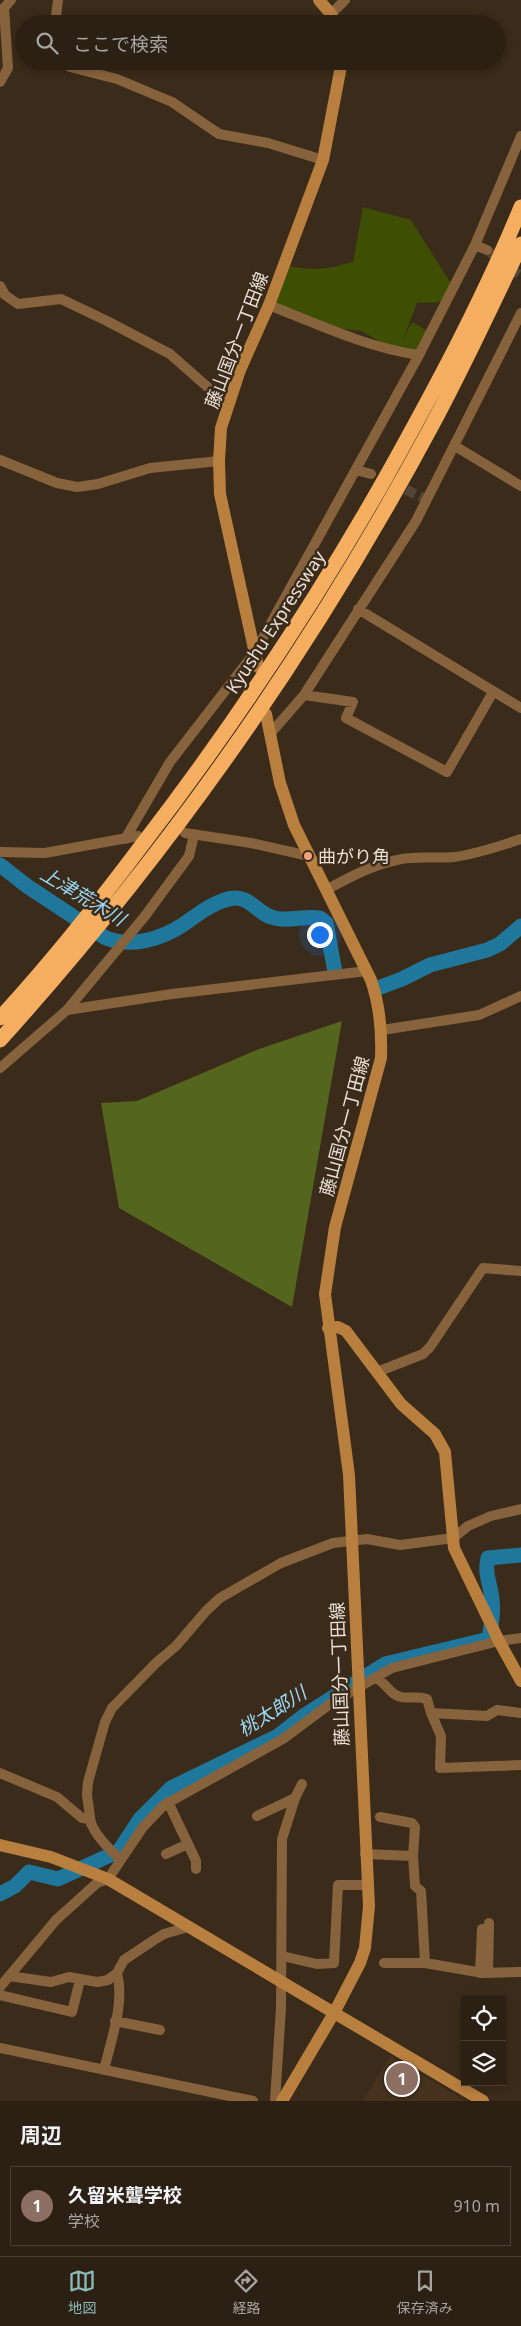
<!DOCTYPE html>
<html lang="ja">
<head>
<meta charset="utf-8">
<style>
	:root { --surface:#2c2014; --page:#34281d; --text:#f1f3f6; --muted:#a6a3a0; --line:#483e34; --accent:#8bbbb9 }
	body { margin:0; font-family:"Noto Sans","Noto Sans JP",sans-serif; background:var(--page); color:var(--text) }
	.controls { position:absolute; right:15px; bottom:15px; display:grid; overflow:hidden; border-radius:0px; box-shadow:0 2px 8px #0003 }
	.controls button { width:45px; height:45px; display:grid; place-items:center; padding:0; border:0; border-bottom:1px solid var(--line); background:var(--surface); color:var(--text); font:25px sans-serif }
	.you { position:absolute; left:319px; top:934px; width:18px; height:18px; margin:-12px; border:4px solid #fff; border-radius:50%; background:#1a73e8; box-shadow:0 0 0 8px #1a73e833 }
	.badge { display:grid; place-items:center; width:32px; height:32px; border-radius:50%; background:var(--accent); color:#fff; font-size:16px; font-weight:700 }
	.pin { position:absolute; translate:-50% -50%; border:2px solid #fff; box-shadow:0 1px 5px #0006 }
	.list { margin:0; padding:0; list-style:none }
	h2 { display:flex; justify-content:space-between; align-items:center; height:65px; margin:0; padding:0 20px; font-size:21px }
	h2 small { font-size:16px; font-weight:400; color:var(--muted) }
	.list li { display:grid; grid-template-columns:32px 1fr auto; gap:15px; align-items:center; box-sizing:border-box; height:80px; margin:0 10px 10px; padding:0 10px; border:1px solid var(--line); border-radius:0px }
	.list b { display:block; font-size:19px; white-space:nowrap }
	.list p { margin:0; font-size:16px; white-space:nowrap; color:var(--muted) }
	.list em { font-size:16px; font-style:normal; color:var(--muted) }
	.icon { flex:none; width:28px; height:28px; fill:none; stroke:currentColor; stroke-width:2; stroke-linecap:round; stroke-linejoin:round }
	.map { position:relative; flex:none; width:521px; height:2101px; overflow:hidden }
	.search { position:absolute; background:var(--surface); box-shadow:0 2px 8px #0003; left:15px; right:15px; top:15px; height:55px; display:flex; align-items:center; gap:12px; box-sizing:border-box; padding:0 18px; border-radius:28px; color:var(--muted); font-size:19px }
	.sheet { height:155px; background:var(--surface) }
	nav { display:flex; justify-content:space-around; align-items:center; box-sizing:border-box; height:70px; border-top:1px solid var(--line); background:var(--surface); font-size:14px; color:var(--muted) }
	nav a { display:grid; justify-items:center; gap:2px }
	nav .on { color:var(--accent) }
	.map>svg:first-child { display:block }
	.built { fill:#47331d }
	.green { fill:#3e4e03 }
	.forest { fill:#54651e }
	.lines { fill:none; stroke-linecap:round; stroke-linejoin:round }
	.river { stroke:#20779c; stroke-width:15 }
	.street-tunnel { stroke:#544636; stroke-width:10; stroke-dasharray:10 5; stroke-linecap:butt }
	.street { stroke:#87633d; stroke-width:10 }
	.secondary { stroke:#b87f3f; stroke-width:12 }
	.highway { stroke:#f5ad60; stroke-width:15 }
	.poi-dot { fill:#efa378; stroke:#3a2b1a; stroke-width:2 }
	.labels { text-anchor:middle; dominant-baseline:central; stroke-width:5; stroke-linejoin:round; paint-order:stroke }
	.street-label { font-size:18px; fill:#eae0d6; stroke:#3a2b1a }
	.poi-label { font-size:18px; fill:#eae0d6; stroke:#3a2b1a; text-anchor:start }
	.water-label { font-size:19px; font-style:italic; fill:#9ad8f8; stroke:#3a2b1a }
</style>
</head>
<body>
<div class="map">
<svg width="521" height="2101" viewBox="0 0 521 2101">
	<rect width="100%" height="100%" fill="#3a2b1a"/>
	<path class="built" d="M390,2056L465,2101H363Z"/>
	<path class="green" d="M363,207L411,220L450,282C447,306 438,302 417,303L403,340L412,322L426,330L419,355L398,352L361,331L325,327L269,305L284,265C315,271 322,270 353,262Z"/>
	<path class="forest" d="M342,1021L292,1307L119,1208L101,1103L137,1101L259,1049Z"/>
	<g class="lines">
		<path class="river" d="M0,865L27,886L104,937C129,949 162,939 184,924C198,914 216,900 234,898C250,897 258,913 271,917C287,923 304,915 320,918L326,923L335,972
			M378,988L402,979L430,965L487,950L500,944L521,926
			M0,1894L15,1886L29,1872L58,1879L119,1851L140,1819L171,1788L278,1736L305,1715L385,1664L489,1639C491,1626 494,1613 492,1600C491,1584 484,1575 488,1558L521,1555"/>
		<path class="street-tunnel" d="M487,250L521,276
			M379,477L426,499"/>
		<path class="street" d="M331,14L345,0
			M55,24L58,0
			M66,61L70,67L117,79L172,102L219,134L268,143L323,160
			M0,82L8,68L4,8L11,0
			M475,245L487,250
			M0,286L5,295L18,304L61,299L107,321L170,354L228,405
			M269,305C317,324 368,348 419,355
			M455,446L521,486
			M0,460L57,483L77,487L98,484L150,468L219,461
			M356,470L371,474
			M358,609L521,708
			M304,695L353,702L346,718L447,772L493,692
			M270,734L304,695L416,521L521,313
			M185,833L251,843L309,856
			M125,839L170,762L255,652L419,355L475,245L521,136
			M0,852L45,853L138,836
			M326,890C348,878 372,865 397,860C416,855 435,859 454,857C478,854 499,846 521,839
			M67,1010L172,994L367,971
			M382,1030L479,1015L521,996
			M0,1068L67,1010L145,916L189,856L194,835
			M377,1372L423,1354L430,1347L483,1268L521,1271
			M375,1678C387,1683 389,1693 398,1696C407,1700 418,1695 427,1699L431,1713
			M521,1713L497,1710L487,1716L431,1713L441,1736L440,1768L521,1765
			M0,1773L57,1797L82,1818L90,1819C93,1834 109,1849 119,1858
			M168,1802L196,1861V1869
			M257,1816L295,1798
			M91,1824L87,1795L88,1782L105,1722L112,1708L156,1663L176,1646L206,1611L220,1598L281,1563L333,1543L367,1539L400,1545L453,1538L468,1526L491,1516L521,1509
			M166,1854L188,1844
			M365,1854L413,1856L415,1827L412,1823L380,1817
			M413,1856L415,1886L421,1891L425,1963
			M282,1956L317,1964L334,1963L338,1885H367
			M384,1963H425L483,1973L521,1972
			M480,1973L482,1929
			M488,1973L489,1923
			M9,1976L51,1982L69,1977L97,1982L108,1980L117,1973L124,1960L154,1940L164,1934L188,1927
			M0,1987L56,1920L97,1883L108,1879L143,1827L164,1805L283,1739L330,1704L392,1668L499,1641L521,1638
			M0,1995L72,2012L80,1980
			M115,2021L160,2030
			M0,2048L253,2101
			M104,2070C111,2040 125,2003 117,1973
			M275,2101L281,2008L282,1839L295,1798L302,1784"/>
		<path class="secondary" d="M319,0L331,14L335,24
			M258,667L220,494L219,461L221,428L240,370L269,305L323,160L342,61
			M266,714L280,783L294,825L371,980C380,1006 382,1031 381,1058L335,1227L325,1294L349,1475L369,1906L365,1948L360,1963L334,2013L282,2101
			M328,1328L338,1327L346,1331L401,1404L435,1434L445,1452L454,1548L499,1641L521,1681
			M0,1845L51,1857L108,1879L483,2101"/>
		<path class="highway" d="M0,1018C51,963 97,905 142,845C232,728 313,606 386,477C435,389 483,300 521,207
			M0,1040C167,855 312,649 430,429C463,368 492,306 521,244"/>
	</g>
	<circle class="poi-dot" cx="308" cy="856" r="5"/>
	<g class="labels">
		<g class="street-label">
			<text transform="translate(236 340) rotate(-69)">藤山国分一丁田線</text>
			<text transform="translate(275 622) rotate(-57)">Kyushu Expressway</text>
			<text transform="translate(344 1126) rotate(-75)">藤山国分一丁田線</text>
			<text transform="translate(339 1674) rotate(-92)">藤山国分一丁田線</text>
		</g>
		<g class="poi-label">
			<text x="318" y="856">曲がり角</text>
		</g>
		<g class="water-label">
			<text transform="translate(83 896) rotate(31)">上津荒木川</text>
			<text transform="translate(272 1711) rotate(-32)">桃太郎川</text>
		</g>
	</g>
</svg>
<div class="controls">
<button><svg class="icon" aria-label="locate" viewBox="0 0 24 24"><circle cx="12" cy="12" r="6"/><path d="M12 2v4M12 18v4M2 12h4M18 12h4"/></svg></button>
<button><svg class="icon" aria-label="layers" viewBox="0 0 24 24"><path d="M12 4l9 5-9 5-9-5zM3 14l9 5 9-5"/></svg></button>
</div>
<div class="you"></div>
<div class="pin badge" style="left:402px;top:2079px;background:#8d6e63">1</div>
<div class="search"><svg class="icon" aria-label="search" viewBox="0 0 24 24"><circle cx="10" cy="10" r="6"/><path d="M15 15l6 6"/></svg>ここで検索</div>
</div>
<section class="sheet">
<h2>周辺<small></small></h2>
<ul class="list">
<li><span class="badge" style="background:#8d6e63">1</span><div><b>久留米聾学校</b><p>学校</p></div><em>910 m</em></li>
</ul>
</section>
<nav>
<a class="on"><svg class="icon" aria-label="map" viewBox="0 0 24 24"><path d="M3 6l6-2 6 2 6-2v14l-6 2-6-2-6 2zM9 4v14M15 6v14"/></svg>地図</a>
<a><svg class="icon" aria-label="directions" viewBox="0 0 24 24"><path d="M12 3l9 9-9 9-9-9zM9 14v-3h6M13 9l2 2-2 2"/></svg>経路</a>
<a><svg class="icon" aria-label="saved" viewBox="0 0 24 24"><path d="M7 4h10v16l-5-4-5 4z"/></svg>保存済み</a>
</nav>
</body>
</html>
